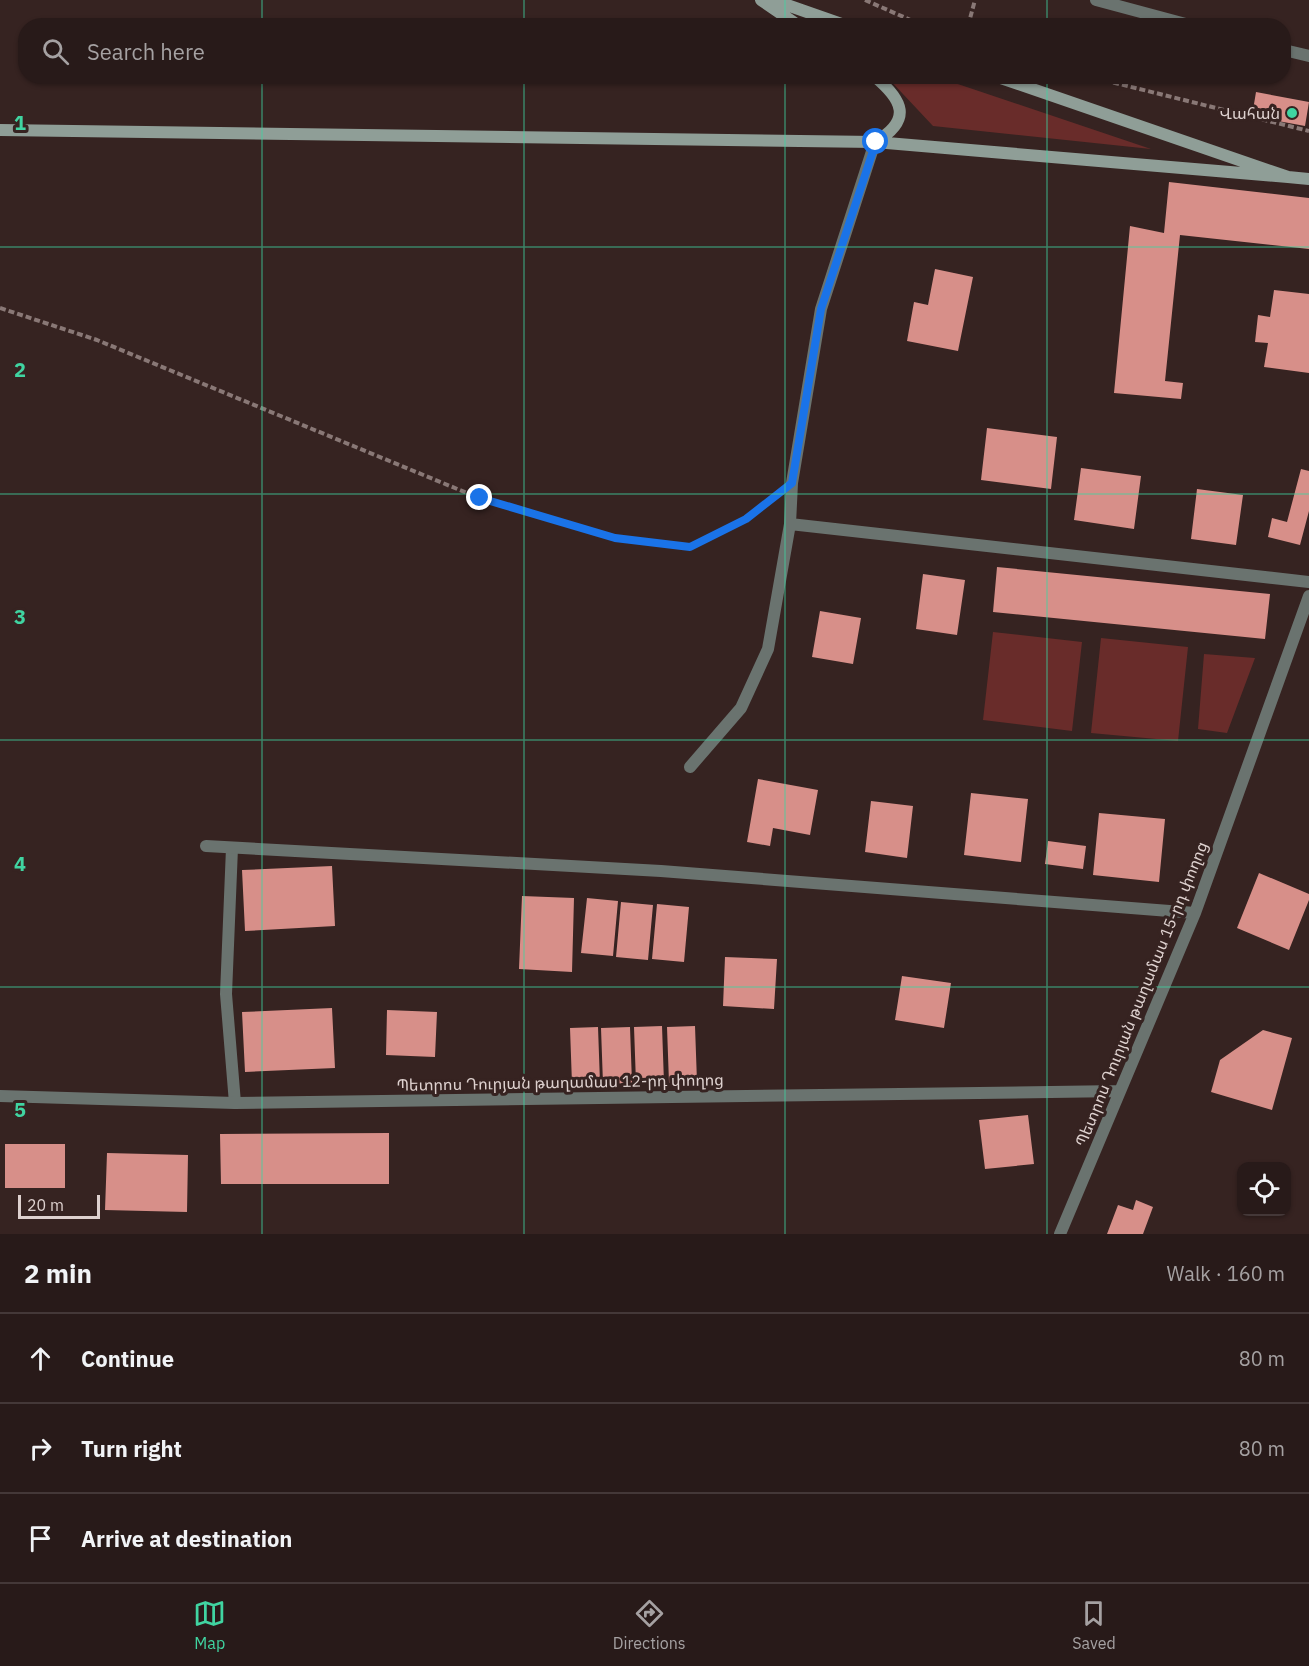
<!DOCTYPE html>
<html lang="en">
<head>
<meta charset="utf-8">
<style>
	:root { --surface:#281a19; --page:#302322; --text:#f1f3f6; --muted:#a5a1a2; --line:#443838; --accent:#40d4a1 }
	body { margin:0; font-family:"IBM Plex Sans","Noto Sans Armenian",sans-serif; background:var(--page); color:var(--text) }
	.controls { position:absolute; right:18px; bottom:18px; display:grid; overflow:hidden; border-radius:12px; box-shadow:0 2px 4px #0004 }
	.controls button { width:54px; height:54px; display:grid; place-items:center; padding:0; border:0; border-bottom:2px solid var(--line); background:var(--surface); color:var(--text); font:30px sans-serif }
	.scale { position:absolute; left:18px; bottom:15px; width:82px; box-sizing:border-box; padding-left:6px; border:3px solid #ded1cf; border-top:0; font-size:16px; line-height:21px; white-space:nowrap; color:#ded1cf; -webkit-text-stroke:4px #362321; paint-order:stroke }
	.stop { position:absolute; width:18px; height:18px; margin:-14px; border:4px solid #1a73e8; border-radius:50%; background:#fff }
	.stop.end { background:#1a73e8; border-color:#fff; box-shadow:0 2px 6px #0008 }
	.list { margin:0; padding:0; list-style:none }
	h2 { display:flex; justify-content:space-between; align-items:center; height:78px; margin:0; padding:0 24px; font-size:26px }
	h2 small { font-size:20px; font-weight:400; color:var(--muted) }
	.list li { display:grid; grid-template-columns:39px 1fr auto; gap:18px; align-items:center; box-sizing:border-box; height:90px; padding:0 24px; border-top:2px solid var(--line) }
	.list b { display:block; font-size:22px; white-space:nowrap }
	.list em { font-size:20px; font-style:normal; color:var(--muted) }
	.icon { flex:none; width:33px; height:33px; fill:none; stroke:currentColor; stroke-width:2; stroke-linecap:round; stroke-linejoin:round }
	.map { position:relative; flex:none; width:1309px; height:1234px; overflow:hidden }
	.search { position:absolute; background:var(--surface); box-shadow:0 2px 4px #0004; left:18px; right:18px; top:18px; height:66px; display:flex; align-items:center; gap:15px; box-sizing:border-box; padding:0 21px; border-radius:24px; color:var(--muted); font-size:22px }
	.sheet { height:348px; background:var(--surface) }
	nav { display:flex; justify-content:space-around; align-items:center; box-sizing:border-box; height:84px; border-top:2px solid var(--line); background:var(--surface); font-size:16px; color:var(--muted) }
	nav a { display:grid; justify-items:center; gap:3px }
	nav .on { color:var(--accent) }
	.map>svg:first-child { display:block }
	.green { fill:#692c2a }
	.building { fill:#d78f89 }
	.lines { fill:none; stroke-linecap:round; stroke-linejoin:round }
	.path { stroke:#897876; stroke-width:4; stroke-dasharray:6 3; stroke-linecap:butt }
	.lane { stroke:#6a736f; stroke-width:12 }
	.street { stroke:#6a736f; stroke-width:12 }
	.secondary { stroke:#8f9e97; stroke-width:12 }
	.route { stroke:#1a73e8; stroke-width:8 }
	.grid { fill:none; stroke:#40d4a1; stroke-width:1.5; stroke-opacity:0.55 }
	.poi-dot { fill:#40d4a1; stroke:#362321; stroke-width:2 }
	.labels { text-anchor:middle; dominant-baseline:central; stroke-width:6; stroke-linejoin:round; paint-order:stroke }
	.poi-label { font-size:16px; fill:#ded1cf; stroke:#362321; text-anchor:end }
	.street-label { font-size:16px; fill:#ded1cf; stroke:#362321 }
	.grid-label { font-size:20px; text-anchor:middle; font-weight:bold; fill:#40d4a1; stroke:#362321; stroke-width:6; stroke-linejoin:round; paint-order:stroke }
</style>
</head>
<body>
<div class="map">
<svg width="1309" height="1234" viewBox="0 0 1309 1234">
	<rect width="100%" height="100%" fill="#362321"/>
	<path class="green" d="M887,77H937L1151,149L933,126Z
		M993,632L1082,642L1072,731L983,720Z
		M1101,638L1188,647L1178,741L1091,733Z
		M1204,654L1255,658L1227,733L1198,729Z"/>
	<path class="building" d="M1256,92L1309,102L1305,126L1252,116Z
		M1169,182L1309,198V249L1180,235L1165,381L1183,383L1181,399L1114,393L1130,226L1164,233Z
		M935,269L973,277L958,351L907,341L914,302L928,305Z
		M1274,290L1309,294V373L1264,367L1268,343L1255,342L1258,315L1270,317Z
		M987,428L1057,437L1051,489L981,480Z
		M1081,468L1141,476L1134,529L1074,520Z
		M1301,469L1309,471V511L1300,545L1268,537L1272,518L1287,522Z
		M1197,489L1243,495L1236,545L1191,539Z
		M997,567L1270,594L1265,639L993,612Z
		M923,574L965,580L957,635L916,629Z
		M820,611L861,618L853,664L812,657Z
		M758,779L818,790L810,835L773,828L770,846L747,842Z
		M971,793L1028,799L1021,862L964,855Z
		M871,801L913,806L907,858L865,852Z
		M1099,813L1165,819L1159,882L1093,875Z
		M1048,841L1086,846L1083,869L1045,864Z
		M332,866L335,926L245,931L242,870Z
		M1259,873L1309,894V900L1289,950L1237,928Z
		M522,896L574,898L572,972L519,969Z
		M587,898L618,901L613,956L581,953Z
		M621,902L653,905L648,960L616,957Z
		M657,904L689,907L684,962L652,959Z
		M725,957L777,959L774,1009L723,1006Z
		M902,976L951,983L944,1028L895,1020Z
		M332,1008L335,1068L245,1072L242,1012Z
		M387,1010L437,1012L435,1057L386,1055Z
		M662,1026L664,1083H636L634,1027Z
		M695,1026L697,1082L669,1083L667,1027Z
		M598,1027L600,1083L572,1084L570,1028Z
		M630,1027L632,1083L603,1084L601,1028Z
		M1263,1030L1292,1038L1272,1110L1211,1092L1220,1060Z
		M1028,1115L1034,1164L985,1169L979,1120Z
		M389,1133V1184H221L220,1134Z
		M5,1144H65V1188H5Z
		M107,1153L188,1155L187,1212L105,1210Z
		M1136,1200L1153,1207L1143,1234H1107L1118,1205L1133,1210Z"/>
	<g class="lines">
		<path class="path" d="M865,0L924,26
			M968,26L975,0
			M1087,76L1309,131
			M0,308L97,340L479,498L615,538L690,547L745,519L772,498"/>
		<path class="lane" d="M1096,0L1193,26
			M1284,50L1309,56
			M790,524L1309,582
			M690,767L741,708L768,649L790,524L792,483L821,309L875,142
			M232,848L226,994L235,1103"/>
		<path class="street" d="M206,846L661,871L1195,913
			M0,1096L235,1103L1120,1091
			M1060,1234L1195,913L1309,596"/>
		<path class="secondary" d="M761,0L799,26
			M773,0L847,26
			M874,76C903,100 913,120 875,142
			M995,76L1288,177L1309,179
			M0,130L875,142L1288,177"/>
	</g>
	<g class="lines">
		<path class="route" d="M480,498L615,538L690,547L746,519L792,483L821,309L876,142"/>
	</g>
	<path class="grid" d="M262,0V26M524,0V26M785,0V26M1047,0V26M262,76V1234M524,76V1234M785,76V1234M1047,76V1234M0,247H1309M0,494H1309M0,740H1309M0,987H1309"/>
	<circle class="poi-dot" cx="1292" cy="113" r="6"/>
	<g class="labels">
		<g class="poi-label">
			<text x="1280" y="113">Վահան</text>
		</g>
		<g class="street-label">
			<text transform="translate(1141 994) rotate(-68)">Պետրոս Դուրյան թաղամաս 15-րդ փողոց</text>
			<text transform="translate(560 1082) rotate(-1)">Պետրոս Դուրյան թաղամաս 12-րդ փողոց</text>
		</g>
	</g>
	<g class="grid-label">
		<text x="20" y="130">1</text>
		<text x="20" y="377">2</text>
		<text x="20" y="624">3</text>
		<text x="20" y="871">4</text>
		<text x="20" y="1117">5</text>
	</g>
</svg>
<div class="controls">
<button><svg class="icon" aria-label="locate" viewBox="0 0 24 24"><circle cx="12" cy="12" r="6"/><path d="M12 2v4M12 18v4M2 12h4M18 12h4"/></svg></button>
</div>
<div class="scale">20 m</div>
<div class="stop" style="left:876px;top:142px"></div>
<div class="stop end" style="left:480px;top:498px"></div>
<div class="search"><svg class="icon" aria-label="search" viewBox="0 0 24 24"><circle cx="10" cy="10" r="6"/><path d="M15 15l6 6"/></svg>Search here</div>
</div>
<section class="sheet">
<h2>2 min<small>Walk · 160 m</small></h2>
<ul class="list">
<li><svg class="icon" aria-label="ahead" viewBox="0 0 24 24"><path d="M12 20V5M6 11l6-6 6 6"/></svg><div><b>Continue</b></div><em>80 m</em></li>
<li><svg class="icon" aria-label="right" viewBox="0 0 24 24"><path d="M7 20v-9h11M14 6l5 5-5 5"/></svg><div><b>Turn right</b></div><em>80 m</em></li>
<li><svg class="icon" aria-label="arrive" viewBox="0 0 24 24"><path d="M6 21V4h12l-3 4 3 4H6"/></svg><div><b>Arrive at destination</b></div></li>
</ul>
</section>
<nav>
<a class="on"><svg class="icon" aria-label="map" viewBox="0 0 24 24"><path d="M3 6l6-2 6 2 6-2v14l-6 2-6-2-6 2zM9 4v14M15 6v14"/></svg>Map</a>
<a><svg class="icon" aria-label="directions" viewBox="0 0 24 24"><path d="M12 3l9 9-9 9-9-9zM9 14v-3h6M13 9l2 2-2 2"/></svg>Directions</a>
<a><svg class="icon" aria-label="saved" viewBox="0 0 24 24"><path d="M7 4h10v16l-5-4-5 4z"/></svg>Saved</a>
</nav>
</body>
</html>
